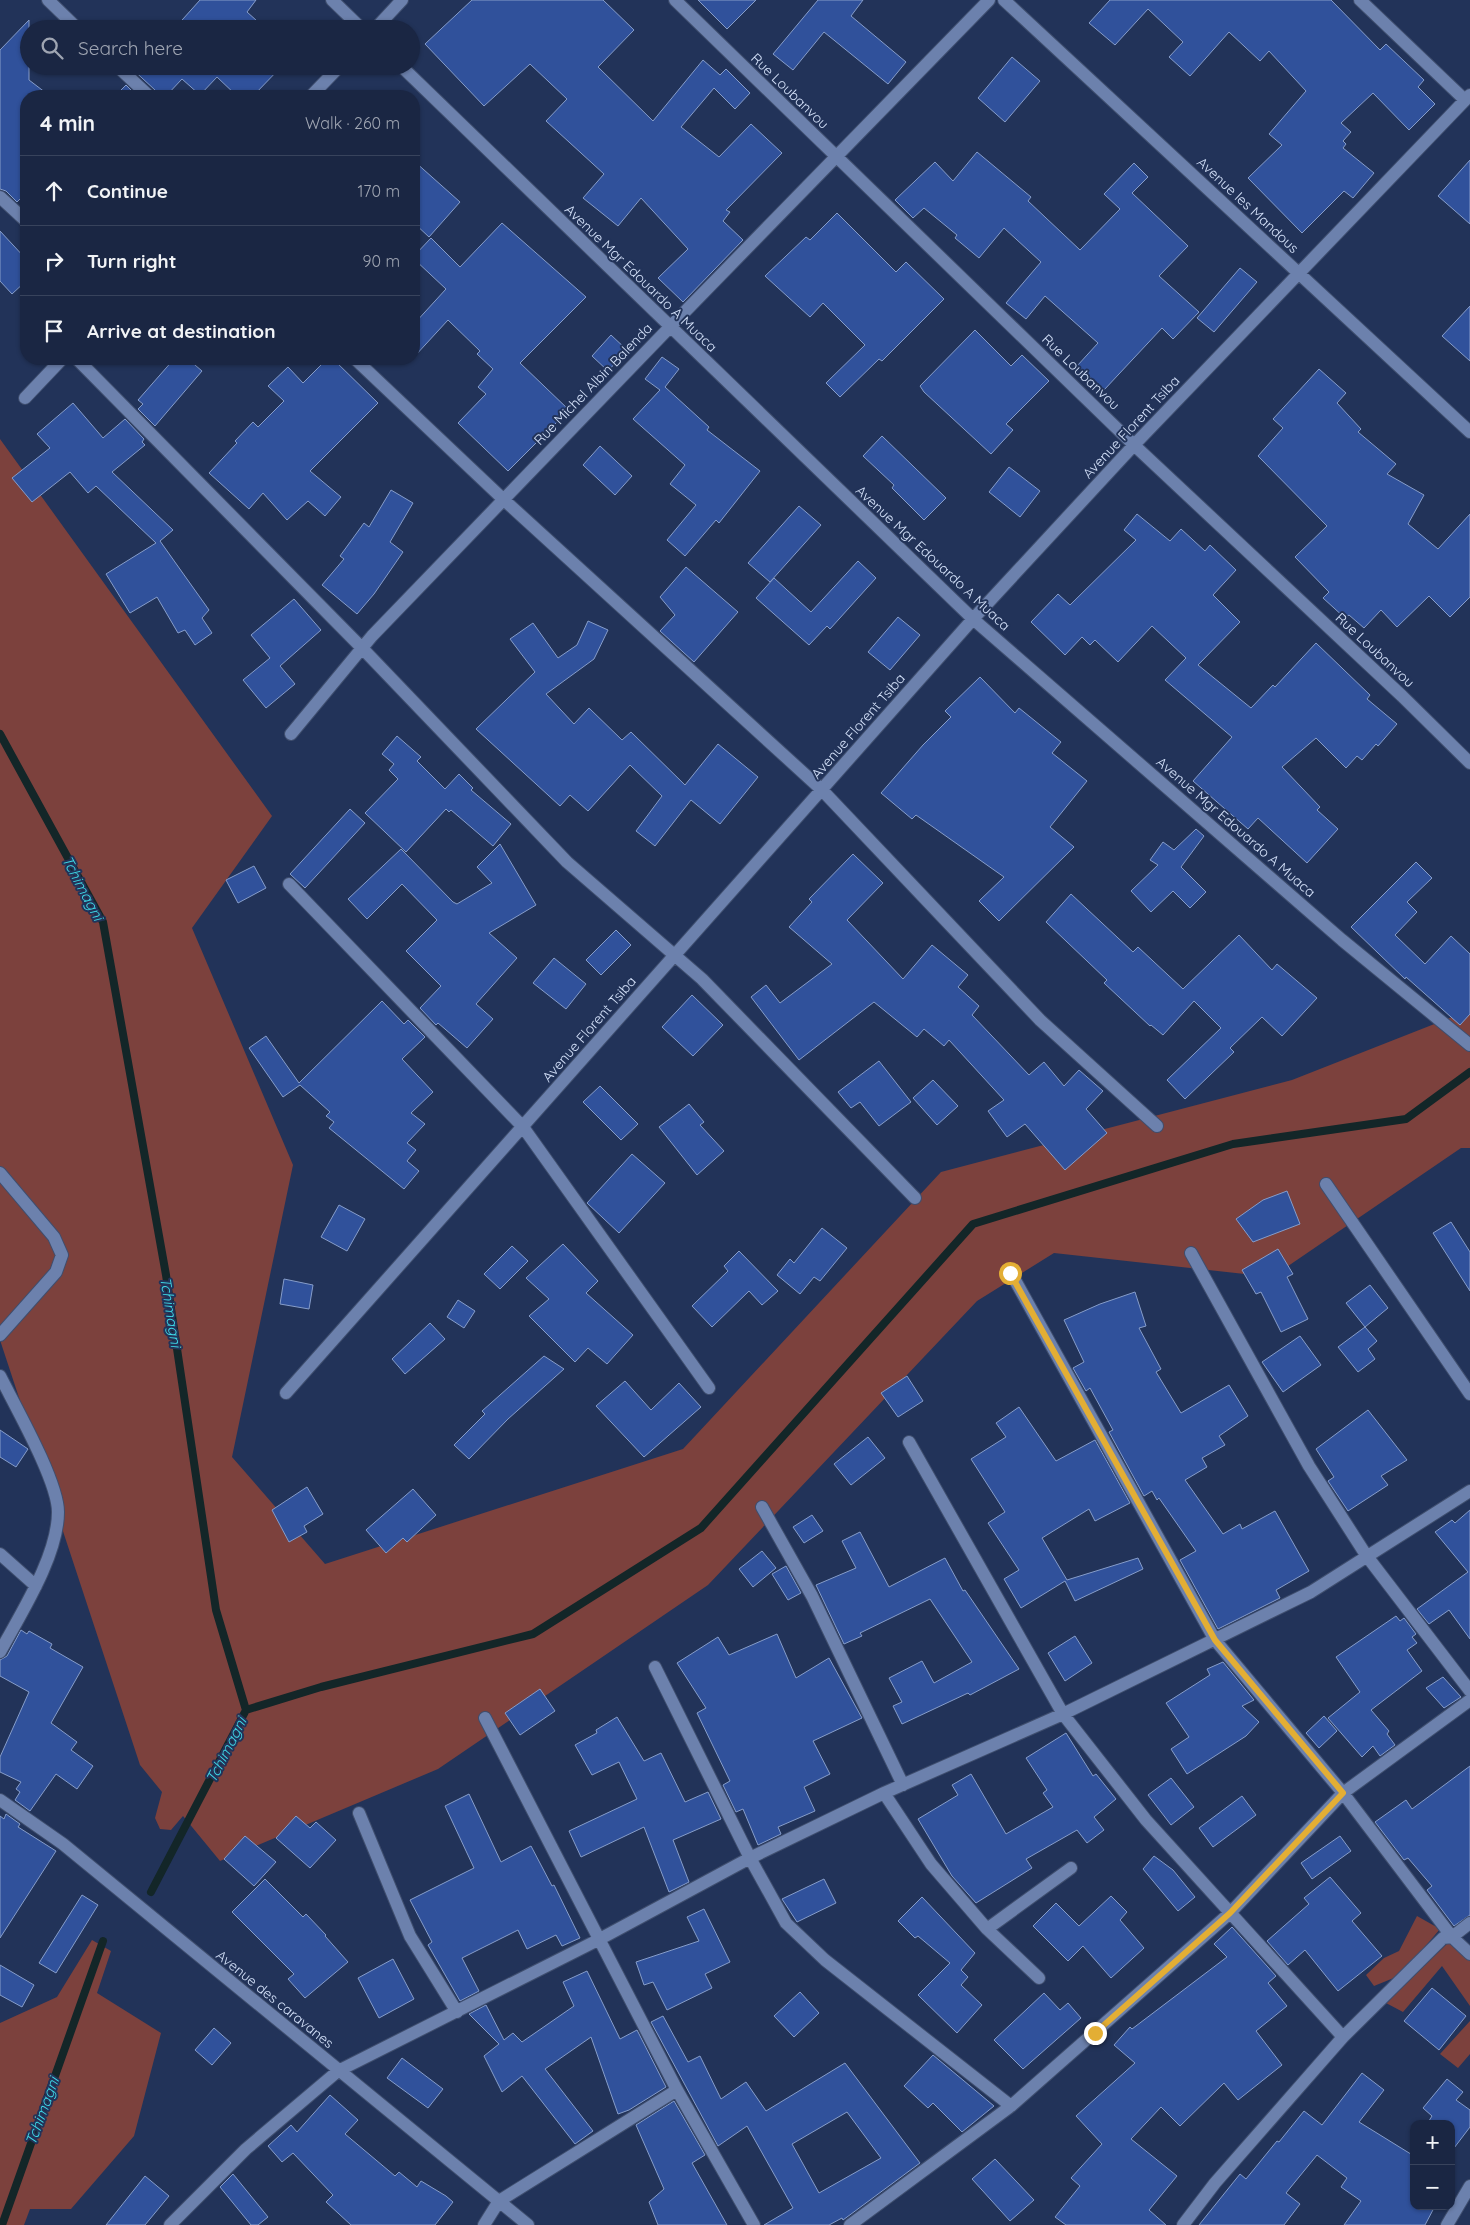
<!DOCTYPE html>
<html lang="en">
<head>
<meta charset="utf-8">
<style>
	:root { --surface:#1a2643; --page:#27324e; --text:#f1f3f6; --muted:#9fa5b2; --line:#38435c }
	body { margin:0; font-family:Quicksand,sans-serif; background:var(--page); color:var(--text) }
	.controls { position:absolute; right:15px; bottom:15px; display:grid; overflow:hidden; border-radius:10px; box-shadow:0 1px 4px #0004 }
	.controls button { width:45px; height:45px; display:grid; place-items:center; padding:0; border:0; border-bottom:1px solid var(--line); background:var(--surface); color:var(--text); font:25px sans-serif }
	.stop { position:absolute; width:15px; height:15px; margin:-11px; border:4px solid #e3ae34; border-radius:50%; background:#fff }
	.stop.end { background:#e3ae34; border-color:#fff; box-shadow:0 1px 5px #0008 }
	.list { margin:0; padding:0; list-style:none }
	h2 { display:flex; justify-content:space-between; align-items:center; height:65px; margin:0; padding:0 20px; font-size:21px }
	h2 small { font-size:16px; font-weight:400; color:var(--muted) }
	.list li { display:grid; grid-template-columns:32px 1fr auto; gap:15px; align-items:center; box-sizing:border-box; height:70px; padding:0 20px; border-top:1px solid var(--line) }
	.list b { display:block; font-size:19px; white-space:nowrap }
	.list em { font-size:16px; font-style:normal; color:var(--muted) }
	.icon { flex:none; width:28px; height:28px; fill:none; stroke:currentColor; stroke-width:2; stroke-linecap:round; stroke-linejoin:round }
	.map { position:relative; flex:none; width:1470px; height:2225px; overflow:hidden }
	.search { position:absolute; background:var(--surface); box-shadow:0 1px 4px #0004; left:20px; top:20px; width:400px; height:55px; display:flex; align-items:center; gap:12px; box-sizing:border-box; padding:0 18px; border-radius:28px; color:var(--muted); font-size:19px }
	.panel { position:absolute; background:var(--surface); box-shadow:0 1px 4px #0004; left:20px; top:90px; width:400px; height:275px; border-radius:20px }
	.map>svg:first-child { display:block }
	.green { fill:#7c413d }
	.lines { fill:none; stroke-linecap:round; stroke-linejoin:round }
	.stream { stroke:#132628; stroke-width:8 }
	.building { fill:#30519b; stroke:#869dca; fill-rule:evenodd }
	.minor-casing { stroke:#3f4e6e; stroke-width:14 }
	.minor { stroke:#6c81ad; stroke-width:12 }
	.route { stroke:#e3ae34; stroke-width:6 }
	.labels { text-anchor:middle; dominant-baseline:central; stroke-width:4; stroke-linejoin:round; paint-order:stroke }
	.street-label { font-size:14px; fill:#d6e3fb; stroke:#223359 }
	.water-label { font-size:15px; font-style:italic; fill:#3fd9e7; stroke:#223359 }
</style>
</head>
<body>
<div class="map">
<svg width="1470" height="2225" viewBox="0 0 1470 2225">
	<rect width="100%" height="100%" fill="#223359"/>
	<path class="green" d="M0,439L272,816L192,928L293,1165L232,1457L325,1564L683,1449L941,1172L1292,1080L1470,1010V1148H1461L1272,1277L1054,1253L977,1301L708,1585L438,1769L220,1861L183,1816L171,1830L160,1829L155,1818L162,1792L140,1765L0,1340Z
		M1417,1916L1440,1929L1401,1975L1374,1986L1366,1975L1384,1958L1399,1951Z
		M1452,1939L1470,1959V2006L1442,1966L1403,2012L1386,2003Z
		M92,1940L111,1951L97,1993L161,2033L134,2136L71,2209H30L24,2225H0V2023L57,1997Z
		M1470,2021V2054L1458,2068L1440,2054Z"/>
	<g class="lines">
		<path class="stream" d="M0,734L103,922L166,1275L216,1610L246,1710L151,1892
			M246,1710L321,1687L533,1634L701,1528L973,1224L1233,1144L1406,1119L1470,1072
			M2,2225L103,1941"/>
	</g>
	<path class="building" d="M200,0H256L247,12L266,29H174Z
		M472,0H603L634,30L598,67L653,121L703,60L720,75L726,69L750,93L735,109L714,88L681,127L719,157L751,124L782,153L726,210L730,212L723,221L743,240L683,302L658,278L688,249L641,198L618,226L583,198L604,174L546,121L567,99L530,64L484,106L425,44Z
		M698,0H756L727,29Z
		M818,0H863L851,16L906,62L888,84L824,32L793,70L773,54Z
		M1110,0H1331L1380,50L1386,44L1424,80L1418,87L1435,104L1409,130L1373,93L1341,123L1351,132L1343,141L1346,144L1343,148L1374,173L1353,198L1344,191L1302,233L1248,178L1282,145L1269,134L1306,91L1269,51L1260,61L1229,32L1190,76L1169,57L1183,42L1148,9L1115,45L1089,23Z
		M29,20V80L50,96H26V193L17,202L6,191L0,189V50Z
		M1012,57L1040,81L1005,122L978,98Z
		M129,66H282L253,96H237L217,77L200,95L182,79L166,96H157L155,90Z
		M126,85L137,96H115Z
		M977,152L1031,197L1028,201L1080,250L1120,209L1104,194L1134,163L1148,177L1132,193L1188,246L1159,276L1199,312L1173,339L1162,328L1104,390L1077,366L1098,343L1045,296L1026,319L1006,303L1041,262L1004,228L979,258L955,238L957,235L924,208L913,218L895,200L935,162L953,181Z
		M1470,160V224L1438,196Z
		M414,161L460,202L429,237L414,223Z
		M837,213L896,272L906,262L944,299L882,361L879,359L840,397L826,383L865,345L823,303L810,317L765,276L806,237L810,240Z
		M502,223L586,297L520,363L569,410L508,471L458,423L486,394L478,387L493,369L477,354L480,351L448,320L414,357V324L446,289L414,259V256L431,238L460,267Z
		M0,231L26,259V281L12,294L0,281Z
		M1240,268L1257,282L1214,332L1197,318Z
		M1470,306V361L1442,336Z
		M975,330L1011,366L1022,355L1049,381L1006,424L1013,430L991,454L924,392L920,386Z
		M611,335L627,350L608,371L592,356Z
		M662,357L679,369L665,387L709,427L707,430L760,471L719,523L716,520L685,556L667,540L696,505L670,484L685,465L633,419L660,390L645,379Z
		M174,359H188L202,371L155,426L138,409L143,404L138,400Z
		M327,359H333L378,403L310,471L341,497L325,516L308,501L287,520L263,493L249,509L209,473L237,443L235,441L253,422L258,427L284,401L268,386L288,367L303,383Z
		M1319,369L1346,393L1337,403L1361,429L1358,432L1396,464L1387,474L1424,495L1408,524L1438,549L1470,514V597L1450,617L1429,596L1397,627L1381,610L1364,628L1349,615L1345,618L1323,598L1329,592L1295,557L1327,526L1258,456L1283,428L1273,419Z
		M73,403L103,438L125,419L144,439L142,442L145,445L112,472L173,530L160,541L209,610L202,618L212,633L195,645L185,630L178,633L157,597L130,613L106,574L156,543L96,486L88,493L70,472L32,502L12,478L50,448L37,434Z
		M882,436L946,498L924,520L892,488L894,485L863,456Z
		M600,446L632,476L615,495L583,465Z
		M1009,467L1040,491L1020,517L989,492Z
		M391,490L413,503L390,542L403,552L374,594L357,614L322,585L344,559L340,556L364,523L369,527Z
		M799,506L821,525L770,582L748,563Z
		M1137,514L1170,541L1181,529L1205,551L1210,545L1236,570L1213,595L1240,622L1198,665L1251,708L1273,685L1275,687L1316,643L1370,695L1367,699L1397,724L1378,746L1376,744L1362,760L1357,756L1346,768L1316,738L1282,767L1320,807L1317,810L1338,829L1307,863L1258,818L1248,829L1193,781L1232,737L1165,680L1186,658L1152,626L1118,662L1095,640L1090,645L1082,637L1065,655L1031,622L1058,594L1070,605L1136,540L1124,530Z
		M858,561L876,578L830,629L827,626L809,645L756,598L774,578L811,612Z
		M686,567L738,612L694,662L660,631L675,615L660,597Z
		M294,599L321,630L280,666L295,684L266,708L243,680L270,658L251,635Z
		M898,617L920,635L890,670L868,652Z
		M588,621L608,630L594,659L546,694L574,724L589,708L622,740L631,732L685,785L718,744L758,777L720,824L691,800L655,846L636,831L662,796L630,765L588,811L570,795L560,806L476,729L535,672L510,639L533,623L558,658L577,645Z
		M980,677L1015,713L1019,708L1061,742L1052,753L1087,781L1050,827L1074,847L999,921L979,901L1004,877L916,815L912,819L881,793L923,745L951,717L945,711Z
		M397,736L421,757L417,761L445,789L459,774L473,788L471,790L511,824L493,846L451,810L449,812L446,809L406,852L365,813L398,779L389,770L394,764L382,754Z
		M350,809L365,823L305,888L290,874Z
		M1196,829L1204,836L1181,867L1206,892L1190,908L1173,891L1151,912L1131,891L1158,865L1150,860L1163,842L1174,850Z
		M500,844L536,905L489,933L517,958L476,1004L493,1019L467,1048L438,1023L436,1025L420,1008L441,986L406,951L437,920L402,884L367,919L348,899L401,849L453,902L457,904L492,883L477,867Z
		M853,854L883,883L847,920L903,979L932,945L968,975L958,987L979,1006L972,1015L1029,1075L1044,1062L1064,1086L1079,1070L1103,1091L1086,1109L1107,1133L1065,1170L1025,1124L1007,1137L988,1111L1004,1100L949,1040L944,1046L924,1029L917,1037L874,1002L799,1060L751,997L766,985L780,1003L832,964L789,927L812,902L809,899Z
		M1416,862L1432,878L1407,902L1417,912L1395,935L1425,964L1451,936L1470,954V1014L1460,1025L1406,977L1405,979L1351,927Z
		M254,866L266,888L238,903L226,880Z
		M1071,894L1133,952L1138,947L1183,989L1239,935L1272,970L1277,964L1317,998L1282,1036L1262,1017L1230,1048L1234,1052L1185,1099L1167,1080L1221,1028L1194,1001L1163,1035L1151,1025L1150,1026L1104,983L1107,980L1046,922Z
		M616,930L631,945L601,975L586,960Z
		M554,958L586,984L566,1009L533,983Z
		M692,995L723,1025L693,1056L662,1027Z
		M382,1001L404,1024L408,1020L425,1037L402,1059L433,1092L411,1113L425,1124L407,1143L416,1150L407,1161L419,1171L404,1189L329,1128L334,1122L326,1116L330,1112L300,1085L283,1097L249,1048L266,1036L299,1083Z
		M879,1061L911,1102L879,1126L860,1102L851,1108L838,1092Z
		M933,1080L958,1106L937,1125L913,1098Z
		M600,1086L638,1124L621,1140L583,1102Z
		M689,1104L704,1122L700,1125L724,1151L697,1175L659,1127Z
		M632,1154L665,1183L619,1233L587,1203Z
		M1287,1191L1300,1224L1253,1242L1236,1219L1263,1200Z
		M339,1205L365,1219L347,1251L321,1237Z
		M1451,1222L1470,1252V1291L1433,1233Z
		M822,1228L847,1248L820,1281L814,1277L800,1294L777,1275L790,1259L794,1263Z
		M563,1244L598,1281L586,1293L633,1335L607,1364L588,1348L575,1362L529,1316L549,1299L526,1278Z
		M512,1246L528,1261L500,1289L484,1274Z
		M1278,1249L1293,1274L1287,1277L1308,1319L1281,1332L1261,1292L1256,1294L1242,1270Z
		M739,1251L778,1291L762,1305L749,1291L712,1327L692,1306L728,1271L724,1266Z
		M284,1279L313,1285L309,1309L280,1304Z
		M1370,1285L1388,1308L1365,1327L1346,1303Z
		M1135,1292L1146,1326L1139,1328L1161,1369L1156,1372L1181,1413L1229,1385L1248,1416L1219,1436L1225,1445L1202,1458L1207,1467L1185,1480L1223,1534L1240,1524L1242,1529L1275,1511L1309,1571L1276,1590L1280,1598L1218,1629L1180,1560L1196,1551L1159,1498L1157,1500L1152,1491L1144,1496L1109,1432L1113,1430L1090,1388L1086,1391L1073,1368L1084,1362L1064,1320L1100,1304Z
		M458,1300L475,1311L464,1328L447,1317Z
		M430,1323L445,1339L405,1374L392,1359Z
		M1365,1327L1377,1341L1368,1349L1375,1359L1358,1372L1338,1347Z
		M1300,1336L1321,1365L1283,1392L1262,1362Z
		M544,1356L564,1369L508,1419L469,1459L454,1445L485,1414L482,1411Z
		M907,1376L923,1401L898,1417L881,1393Z
		M625,1381L651,1410L679,1383L701,1407L644,1457L596,1406Z
		M1019,1407L1056,1461L1095,1440L1130,1503L1095,1521L1089,1509L1042,1538L1067,1580L1138,1558L1143,1569L1075,1601L1065,1581L1021,1608L1004,1579L1019,1570L988,1523L1005,1512L971,1459L1006,1437L996,1423Z
		M1368,1410L1407,1460L1381,1476L1388,1485L1348,1511L1328,1481L1334,1477L1316,1449Z
		M0,1430L28,1449L16,1467L0,1457Z
		M868,1437L885,1458L851,1485L834,1464Z
		M307,1487L323,1514L304,1526L307,1532L289,1542L272,1510Z
		M413,1489L436,1515L407,1542L403,1538L386,1553L366,1530Z
		M1470,1510V1639L1449,1610L1429,1624L1417,1609L1468,1572L1435,1532L1452,1520L1455,1523Z
		M812,1515L823,1531L804,1543L793,1527Z
		M860,1532L889,1587L945,1558L963,1591L965,1590L1019,1669L970,1695L968,1693L902,1724L893,1706L902,1702L889,1678L922,1661L934,1683L972,1662L930,1599L860,1633L862,1636L844,1644L816,1585L856,1568L842,1541Z
		M762,1551L776,1568L753,1587L739,1569Z
		M786,1566L801,1593L788,1600L772,1574Z
		M1396,1616L1400,1621L1404,1618L1416,1634L1412,1637L1417,1643L1407,1650L1422,1671L1371,1710L1389,1731L1387,1734L1395,1745L1380,1756L1373,1746L1362,1757L1328,1718L1360,1692L1336,1657Z
		M21,1630L27,1634L29,1631L52,1644L50,1648L83,1667L51,1723L77,1742L71,1750L93,1766L77,1789L56,1774L30,1811L15,1800L20,1792L16,1789L21,1782L0,1772V1757L29,1692L0,1676V1660L7,1656Z
		M777,1634L796,1678L829,1658L862,1718L813,1741L830,1774L804,1787L815,1811L778,1827L781,1834L758,1845L743,1809L736,1812L723,1785L730,1781L697,1713L706,1708L677,1663L718,1637L729,1655Z
		M1075,1636L1092,1663L1065,1681L1048,1653Z
		M1223,1662L1254,1700L1242,1706L1259,1722L1246,1736L1187,1774L1171,1749L1189,1737L1166,1703L1210,1675L1207,1669Z
		M1443,1677L1461,1697L1444,1708L1426,1688Z
		M540,1689L555,1711L520,1735L505,1713Z
		M1324,1716L1337,1731L1319,1748L1306,1733Z
		M617,1717L644,1761L661,1753L685,1802L708,1792L721,1819L673,1840L689,1882L669,1892L644,1827L581,1857L569,1831L637,1799L619,1762L592,1775L575,1745L597,1733L596,1730Z
		M1066,1733L1093,1776L1096,1774L1116,1799L1094,1817L1104,1830L1087,1843L1077,1830L1026,1859L1032,1868L976,1903L952,1876L918,1819L958,1795L952,1785L971,1774L1006,1834L1053,1807L1043,1793L1047,1790L1026,1758Z
		M1470,1766V1915L1454,1926L1427,1890L1432,1886L1408,1858L1404,1860L1375,1822L1406,1800L1412,1809Z
		M1171,1778L1194,1807L1171,1825L1148,1795Z
		M469,1794L501,1862L531,1846L552,1886L554,1885L580,1938L562,1946L556,1935L527,1949L518,1930L462,1958L479,1991L460,2001L428,1945L432,1942L410,1900L474,1868L445,1806Z
		M1242,1796L1256,1815L1213,1847L1199,1828Z
		M6,1814L20,1824L18,1827L56,1851L0,1938V1816L4,1819Z
		M296,1816L310,1828L316,1822L336,1840L310,1868L276,1838Z
		M245,1836L276,1862L254,1886L224,1859Z
		M1340,1836L1351,1851L1312,1879L1301,1863Z
		M1154,1856L1173,1870L1195,1897L1178,1911L1143,1869Z
		M1330,1877L1361,1913L1352,1921L1382,1956L1338,1991L1305,1950L1288,1965L1267,1941L1309,1904L1304,1898Z
		M265,1879L303,1917L306,1914L326,1935L325,1936L348,1962L305,1998L288,1979L294,1974L232,1912Z
		M824,1879L836,1903L797,1922L782,1899Z
		M82,1895L98,1905L56,1973L39,1963Z
		M1111,1896L1127,1912L1120,1920L1144,1948L1111,1978L1083,1946L1068,1961L1033,1926L1056,1903L1079,1926Z
		M922,1897L975,1953L961,1970L968,1977L961,1985L982,2005L957,2033L918,1995L950,1963L918,1936L915,1938L898,1921Z
		M704,1909L730,1962L705,1974L712,1988L667,2010L653,1982L644,1985L636,1962L699,1941L687,1917Z
		M1232,1927L1276,1976L1268,1983L1287,2006L1256,2031L1282,2065L1238,2100L1224,2083L1180,2126L1161,2107L1131,2139L1177,2176L1149,2210L1166,2225H1066L1055,2217L1080,2186L1071,2178L1102,2144L1076,2116L1135,2063L1114,2045L1130,2027L1132,2029L1227,1957L1214,1944Z
		M393,1959L414,1999L379,2018L358,1978Z
		M0,1965L34,1985L22,2007L0,1995Z
		M587,1971L620,2039L637,2030L666,2087L629,2110L618,2114L591,2037L545,2069L593,2131L575,2144L522,2076L502,2092L484,2056L499,2044L469,2014L486,2005L504,2040L513,2033L522,2042L574,2006L563,1982Z
		M1432,1988L1466,2016L1439,2050L1404,2021Z
		M800,1992L819,2013L794,2037L774,2016Z
		M1044,1993L1060,2010L1068,2003L1081,2018L1023,2069L994,2040Z
		M663,2016L688,2062L700,2056L721,2099L746,2082L766,2111L845,2063L920,2163L843,2220L842,2218L829,2225H764L793,2208L747,2126L718,2146L651,2022ZM847,2112L881,2158L819,2193L792,2144Z
		M214,2028L231,2043L212,2065L195,2050Z
		M933,2055L994,2106L962,2132L933,2103L928,2108L904,2086Z
		M402,2058L443,2089L428,2108L387,2078Z
		M1362,2073L1384,2090L1359,2122L1414,2156V2206H1435L1425,2225H1344L1361,2201L1341,2187L1347,2178L1317,2155L1286,2193L1300,2204L1284,2225H1199L1240,2174L1246,2179L1277,2141L1279,2142L1304,2111L1322,2125Z
		M1447,2079L1463,2092L1456,2100L1470,2110V2127L1451,2152V2124H1427L1432,2116L1423,2108Z
		M330,2095L358,2120L345,2134L395,2176L399,2172L417,2187L421,2181L446,2196L453,2202L435,2225H351L326,2202L333,2195L293,2153L282,2162L268,2146L291,2125L297,2132Z
		M674,2101L705,2155L692,2163L727,2225H658L649,2202L664,2189L636,2125Z
		M995,2159L1034,2200L1010,2221L972,2179Z
		M233,2174L268,2217L258,2225H251L220,2187Z
		M145,2176L169,2196L145,2225H106Z"/>
	<g class="lines">
		<g class="minor-casing">
			<path id="minor" d="M48,0L78,29
				M332,0L362,29
				M675,0L1134,445L1402,696L1470,763
				M1004,0L1470,432
				M1360,0L1465,100
				M375,29L402,0
				M117,66L149,96
				M401,66L973,619L1342,940L1470,1045
				M311,96L340,66
				M0,197L26,221
				M77,359L362,648L567,862L702,979L915,1198
				M355,359L503,499L822,790L1040,1020L1157,1126
				M25,398L62,359
				M291,734L372,636L670,327L989,0
				M289,884L523,1127L709,1388
				M0,1173L54,1237L62,1255L56,1272L0,1335
				M1326,1184L1470,1394
				M1191,1253L1309,1466L1366,1555L1470,1691
				M1011,1273L1215,1640L1343,1793L1452,1937L1470,1954
				M0,1376C15,1406 58,1481 58,1512C58,1556 21,1613 0,1652
				M286,1393L973,619L1134,445L1470,95
				M909,1442L1063,1714L1146,1820L1343,2037
				M762,1507L812,1596L903,1785
				M0,1554L36,1586
				M655,1667L750,1858L786,1923L825,1960L1011,2106
				M485,1718L677,2090L754,2225
				M884,1793L931,1864L987,1929L1039,1978
				M0,1800L63,1844L528,2225
				M359,1813L410,1936L457,2012
				M987,1929L1071,1868
				M170,2225L246,2149L338,2071L598,1940L750,1858L884,1793L1063,1714L1311,1592L1470,1491
				M484,2225L499,2201L677,2090
				M850,2225L1011,2106L1230,1913L1343,1793L1470,1700
				M1183,2225L1215,2183L1343,2037L1443,1938L1452,1937L1470,1923
				M1447,2225L1470,2186"/>
		</g>
		<use href="#minor" class="minor"/>
	</g>
	<g class="lines">
		<path class="route" d="M1010,1273L1215,1640L1343,1793L1230,1913L1095,2033"/>
	</g>
	<g class="labels">
		<g class="street-label">
			<text transform="translate(790 91) rotate(44)">Rue Loubanvou</text>
			<text transform="translate(1248 205) rotate(43)">Avenue les Mandous</text>
			<text transform="translate(641 278) rotate(44)">Avenue Mgr Edouardo A Muaca</text>
			<text transform="translate(1081 372) rotate(44)">Rue Loubanvou</text>
			<text transform="translate(593 384) rotate(-46)">Rue Michel Albin Balenda</text>
			<text transform="translate(1131 427) rotate(-47)">Avenue Florent Tsiba</text>
			<text transform="translate(933 558) rotate(43)">Avenue Mgr Edouardo A Muaca</text>
			<text transform="translate(1375 650) rotate(43)">Rue Loubanvou</text>
			<text transform="translate(858 726) rotate(-49)">Avenue Florent Tsiba</text>
			<text transform="translate(1236 827) rotate(41)">Avenue Mgr Edouardo A Muaca</text>
			<text transform="translate(589 1029) rotate(-49)">Avenue Florent Tsiba</text>
			<text transform="translate(275 1999) rotate(39)">Avenue des caravanes</text>
		</g>
		<g class="water-label">
			<text transform="translate(83 888) rotate(62)">Tchimagni</text>
			<text transform="translate(171 1312) rotate(81)">Tchimagni</text>
			<text transform="translate(226 1750) rotate(-63)">Tchimagni</text>
			<text transform="translate(42 2111) rotate(-70)">Tchimagni</text>
		</g>
	</g>
</svg>
<div class="controls">
<button>+</button>
<button>−</button>
</div>
<div class="stop" style="left:1010px;top:1273px"></div>
<div class="stop end" style="left:1095px;top:2033px"></div>
<div class="search"><svg class="icon" aria-label="search" viewBox="0 0 24 24"><circle cx="10" cy="10" r="6"/><path d="M15 15l6 6"/></svg>Search here</div>
<section class="panel">
<h2>4 min<small>Walk · 260 m</small></h2>
<ul class="list">
<li><svg class="icon" aria-label="ahead" viewBox="0 0 24 24"><path d="M12 20V5M6 11l6-6 6 6"/></svg><div><b>Continue</b></div><em>170 m</em></li>
<li><svg class="icon" aria-label="right" viewBox="0 0 24 24"><path d="M7 20v-9h11M14 6l5 5-5 5"/></svg><div><b>Turn right</b></div><em>90 m</em></li>
<li><svg class="icon" aria-label="arrive" viewBox="0 0 24 24"><path d="M6 21V4h12l-3 4 3 4H6"/></svg><div><b>Arrive at destination</b></div></li>
</ul>
</section>
</div>
</body>
</html>
